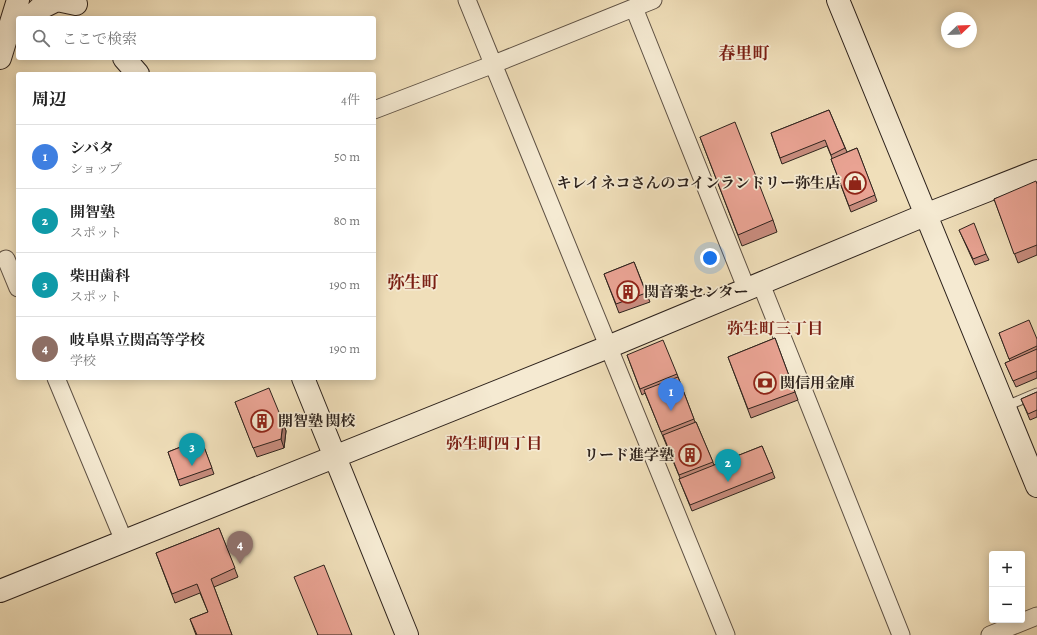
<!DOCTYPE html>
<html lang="ja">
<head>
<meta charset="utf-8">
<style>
	:root { --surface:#fff; --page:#f2f2f2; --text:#222; --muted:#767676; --line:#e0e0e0; --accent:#8f2418 }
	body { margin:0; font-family:Alegreya,"Noto Serif JP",serif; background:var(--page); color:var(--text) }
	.controls { position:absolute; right:12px; bottom:12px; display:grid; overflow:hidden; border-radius:4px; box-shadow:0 2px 10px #0003 }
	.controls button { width:36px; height:36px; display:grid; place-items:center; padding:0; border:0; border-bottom:1px solid var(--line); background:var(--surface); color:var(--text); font:20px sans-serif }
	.compass { position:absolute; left:941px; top:12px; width:36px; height:36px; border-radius:50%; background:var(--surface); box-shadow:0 2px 10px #0003; rotate:67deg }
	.you { position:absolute; left:710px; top:258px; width:14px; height:14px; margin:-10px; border:3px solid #fff; border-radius:50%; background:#1a73e8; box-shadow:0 0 0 6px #1a73e833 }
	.badge { display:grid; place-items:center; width:26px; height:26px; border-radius:50%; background:var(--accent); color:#fff; font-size:13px; font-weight:700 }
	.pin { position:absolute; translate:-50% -33px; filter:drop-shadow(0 1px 2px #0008) }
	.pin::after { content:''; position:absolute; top:21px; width:14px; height:12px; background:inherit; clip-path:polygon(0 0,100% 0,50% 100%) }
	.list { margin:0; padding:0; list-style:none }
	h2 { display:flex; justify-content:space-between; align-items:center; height:52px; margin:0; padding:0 16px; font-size:17px }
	h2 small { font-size:13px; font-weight:400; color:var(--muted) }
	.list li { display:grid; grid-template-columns:26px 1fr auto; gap:12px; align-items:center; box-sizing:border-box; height:64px; padding:0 16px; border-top:1px solid var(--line) }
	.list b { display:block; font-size:15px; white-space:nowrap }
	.list p { margin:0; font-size:13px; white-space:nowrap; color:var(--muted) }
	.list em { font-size:13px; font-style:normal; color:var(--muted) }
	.icon { flex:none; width:22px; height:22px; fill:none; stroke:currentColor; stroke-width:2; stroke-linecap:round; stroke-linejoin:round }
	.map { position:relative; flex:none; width:1037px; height:635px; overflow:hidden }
	.search { position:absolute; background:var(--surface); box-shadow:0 2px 10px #0003; left:16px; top:16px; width:360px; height:44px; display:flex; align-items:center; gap:10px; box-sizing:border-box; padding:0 14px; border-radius:4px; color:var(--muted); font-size:15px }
	.panel { position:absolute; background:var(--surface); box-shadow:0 2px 10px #0003; left:16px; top:72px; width:360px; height:308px; border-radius:4px }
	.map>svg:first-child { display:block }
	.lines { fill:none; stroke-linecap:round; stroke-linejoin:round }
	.lane-casing { stroke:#5e5144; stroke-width:11 }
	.street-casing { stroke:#5e5144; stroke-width:19 }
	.secondary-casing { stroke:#2d221c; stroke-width:24 }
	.lane { stroke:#f5ead2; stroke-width:9 }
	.street { stroke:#f5ead2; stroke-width:17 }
	.secondary { stroke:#f5ead2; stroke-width:22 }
	.wall { fill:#c88c7e; stroke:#2d221c }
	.shaded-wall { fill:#a37267; stroke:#2d221c }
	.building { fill:#e9a393; stroke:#2d221c }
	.labels { text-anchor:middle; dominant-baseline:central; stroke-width:3.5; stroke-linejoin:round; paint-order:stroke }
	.poi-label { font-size:15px; font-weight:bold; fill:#2d221c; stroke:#f5ead2; text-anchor:start }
	.neighbourhood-label { font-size:16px; font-weight:bold; fill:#7a1f14; stroke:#f5ead2 }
	.quarter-label { font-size:17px; font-weight:bold; fill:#7a1f14; stroke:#f5ead2 }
</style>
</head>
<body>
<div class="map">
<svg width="1037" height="635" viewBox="0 0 1037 635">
	<rect width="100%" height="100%" fill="#f0dfba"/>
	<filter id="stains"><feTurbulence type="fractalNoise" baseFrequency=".005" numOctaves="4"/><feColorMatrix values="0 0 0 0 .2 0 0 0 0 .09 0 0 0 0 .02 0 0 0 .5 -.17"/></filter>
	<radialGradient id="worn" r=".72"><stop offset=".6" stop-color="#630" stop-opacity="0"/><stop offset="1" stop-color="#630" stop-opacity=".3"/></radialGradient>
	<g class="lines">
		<g class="lane-casing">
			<path id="lane" d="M1004,407L1037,393"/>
		</g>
		<g class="street-casing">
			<path id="street" d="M467,0L726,635
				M634,8L747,290
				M374,110L494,64L653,0
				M6,259L18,288
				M761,284L901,635
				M56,378L124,541
				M990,635L1037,616"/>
		</g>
		<g class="secondary-casing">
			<path id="secondary" d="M838,0L1037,486
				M30,18L39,9L57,0L76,4
				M0,58L18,0
				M124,58L138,74
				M303,378L407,635
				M0,591L608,347L925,215L1037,171"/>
		</g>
		<use href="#lane" class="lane"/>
		<use href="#street" class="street"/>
		<use href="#secondary" class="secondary"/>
	</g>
	<path class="wall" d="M829,110L847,152L857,148L877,201L851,212L831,159L832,158L827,146L782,164L771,133Z
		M700,137L773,220L777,232L742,246Z
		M1037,184V255L1018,263L994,199Z
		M959,230L986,254L989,260L975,265Z
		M634,262L650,302L619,313L604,274Z
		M999,333L1037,339V378L1016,387L1005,363L1010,361Z
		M775,338L798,400L751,418L728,357Z
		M627,355L677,374L695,422H696L714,465L762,446L775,478L692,511L679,479L680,478L645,393L642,395Z
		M1037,392V417L1030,420L1021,399Z
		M235,402L283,422L286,431L284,448L257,457Z
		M201,439L214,474L180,486L168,452Z
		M219,528L238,577L214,587L232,635H196L190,619L208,612L200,593L175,603L156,553Z"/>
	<path class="shaded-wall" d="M283,422L286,431L284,448L281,439Z"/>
	<path class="building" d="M829,110L845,148L831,155L825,140L780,158L771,133Z
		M735,122L773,220L738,235L700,137Z
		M857,148L875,195L849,206L831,159Z
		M1036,181L1037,184V245L1014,254L994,199Z
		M974,223L986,254L973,259L959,230Z
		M634,262L646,293L616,304L604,274Z
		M1029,320L1037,339V346L1009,359L999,333Z
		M775,338L795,392L748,409L728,357Z
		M663,340L677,374L640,389L627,355Z
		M1037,349V371L1013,381L1005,363Z
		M678,377L694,419L661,432L644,390Z
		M269,388L283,422L281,439L253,448L235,402Z
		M1037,392V410L1028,414L1021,399Z
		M696,422L713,462L679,475L663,435Z
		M201,439L212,468L178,480L168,452Z
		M762,446L773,472L690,505L679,479Z
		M219,528L235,568L211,579L232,635H197L190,619L208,612L197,584L172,594L156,553Z
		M324,565L352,635H317H318L294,577Z"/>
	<defs>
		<g id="shop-ring" transform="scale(1.15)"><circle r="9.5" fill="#f5ead2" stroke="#8f2418" stroke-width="1.5"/><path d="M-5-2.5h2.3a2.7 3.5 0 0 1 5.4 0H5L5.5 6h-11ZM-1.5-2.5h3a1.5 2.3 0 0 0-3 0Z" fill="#8f2418"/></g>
		<g id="building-ring" transform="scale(1.15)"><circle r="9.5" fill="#f5ead2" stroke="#8f2418" stroke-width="1.5"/><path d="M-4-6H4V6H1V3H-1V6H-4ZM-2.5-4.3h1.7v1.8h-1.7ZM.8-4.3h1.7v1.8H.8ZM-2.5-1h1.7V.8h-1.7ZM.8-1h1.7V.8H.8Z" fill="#8f2418"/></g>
		<g id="bank-ring" transform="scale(1.15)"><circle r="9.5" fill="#f5ead2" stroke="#8f2418" stroke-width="1.5"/><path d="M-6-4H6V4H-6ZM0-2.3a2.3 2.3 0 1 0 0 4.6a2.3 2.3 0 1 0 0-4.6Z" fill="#8f2418"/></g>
	</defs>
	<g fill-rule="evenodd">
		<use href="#shop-ring" x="855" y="183"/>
		<use href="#building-ring" x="628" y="292"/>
		<use href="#bank-ring" x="765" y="383"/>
		<use href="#building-ring" x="262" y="421"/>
		<use href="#building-ring" x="690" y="455"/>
	</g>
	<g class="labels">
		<g class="poi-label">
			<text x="840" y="183" text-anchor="end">キレイネコさんのコインランドリー弥生店</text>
			<text x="644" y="292">関音楽センター</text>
			<text x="780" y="383">関信用金庫</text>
			<text x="278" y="421">開智塾 関校</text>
			<text x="674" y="455" text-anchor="end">リード進学塾</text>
		</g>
		<g class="neighbourhood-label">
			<text x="775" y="329">弥生町三丁目</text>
			<text x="494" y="444">弥生町四丁目</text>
		</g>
		<g class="quarter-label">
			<text x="744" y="53">春里町</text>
			<text x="413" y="282">弥生町</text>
		</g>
	</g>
	<rect width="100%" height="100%" filter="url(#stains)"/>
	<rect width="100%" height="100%" fill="url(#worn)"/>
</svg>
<div class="controls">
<button>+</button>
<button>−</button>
</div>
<svg class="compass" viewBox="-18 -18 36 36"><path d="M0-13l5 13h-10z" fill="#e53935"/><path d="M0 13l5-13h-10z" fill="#767676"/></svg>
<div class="you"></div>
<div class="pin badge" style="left:671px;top:411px;background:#3f7fe0">1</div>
<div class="pin badge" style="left:728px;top:482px;background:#0f9aa8">2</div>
<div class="pin badge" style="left:192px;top:466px;background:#0f9aa8">3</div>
<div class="pin badge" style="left:240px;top:564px;background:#8d6e63">4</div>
<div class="search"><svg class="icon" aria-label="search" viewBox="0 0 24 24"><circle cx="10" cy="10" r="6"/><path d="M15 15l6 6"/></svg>ここで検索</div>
<section class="panel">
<h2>周辺<small>4件</small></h2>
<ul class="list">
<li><span class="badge" style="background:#3f7fe0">1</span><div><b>シバタ</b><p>ショップ</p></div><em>50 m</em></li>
<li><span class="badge" style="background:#0f9aa8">2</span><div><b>開智塾</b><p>スポット</p></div><em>80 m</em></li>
<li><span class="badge" style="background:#0f9aa8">3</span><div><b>柴田歯科</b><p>スポット</p></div><em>190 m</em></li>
<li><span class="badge" style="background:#8d6e63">4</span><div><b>岐阜県立関高等学校</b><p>学校</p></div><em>190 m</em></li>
</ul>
</section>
</div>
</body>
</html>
